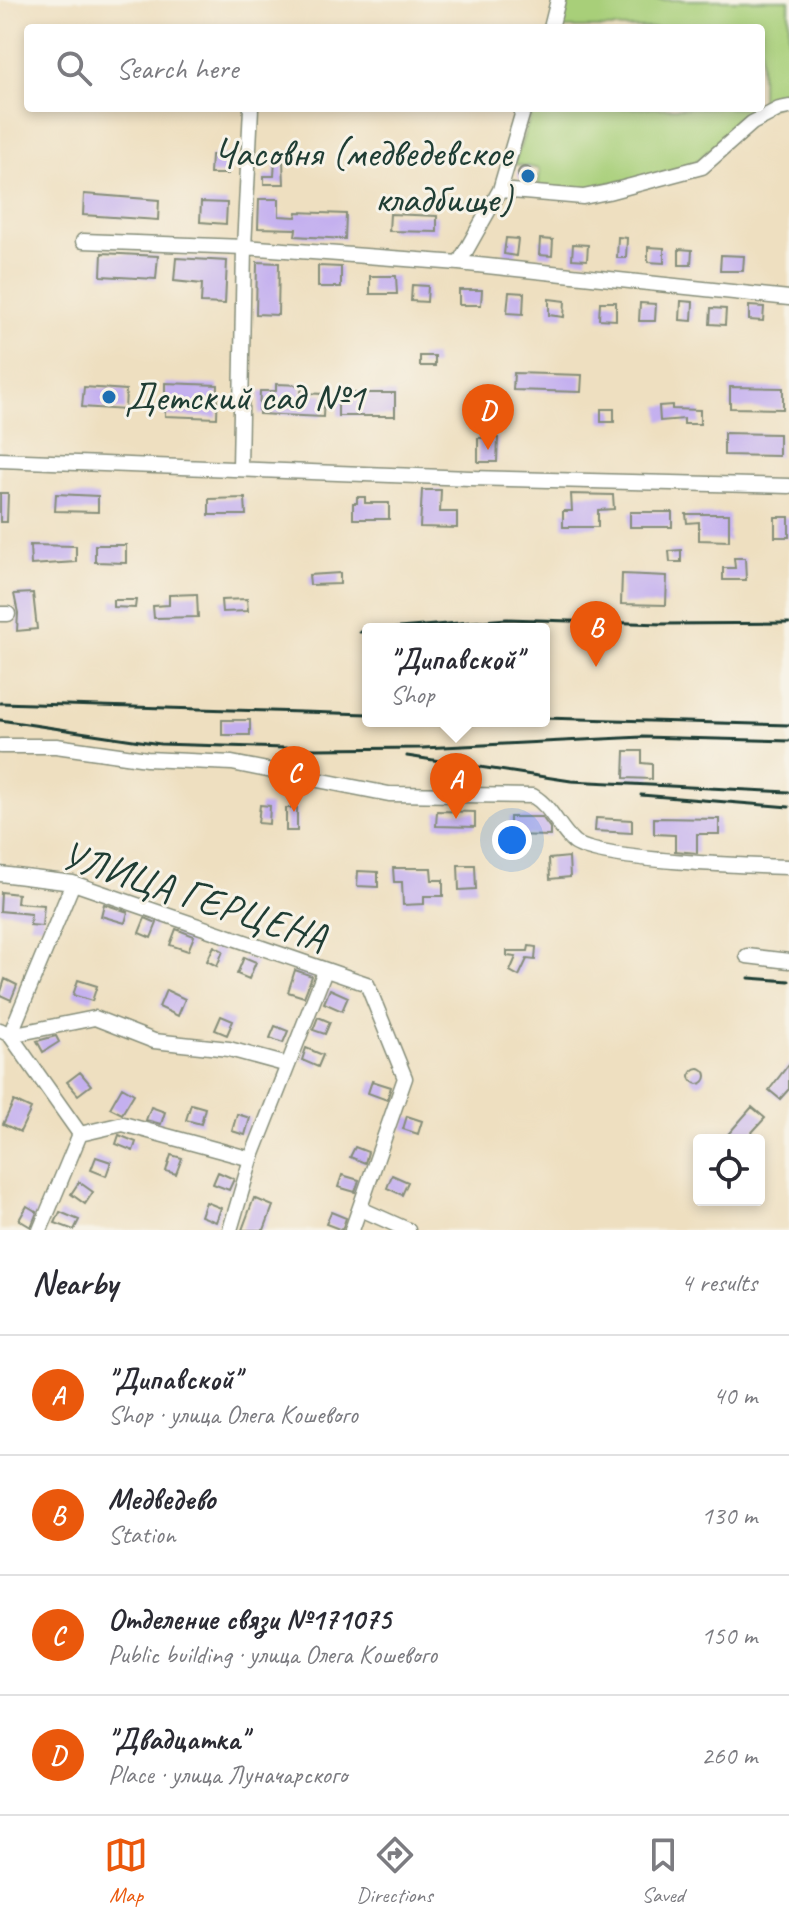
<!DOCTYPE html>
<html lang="en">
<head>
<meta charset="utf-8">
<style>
	:root { --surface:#fff; --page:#f2f2f3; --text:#2b2b33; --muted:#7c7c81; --line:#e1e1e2; --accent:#ea580c }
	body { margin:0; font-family:Caveat,sans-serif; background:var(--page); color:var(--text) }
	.controls { position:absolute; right:24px; bottom:24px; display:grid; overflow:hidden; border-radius:8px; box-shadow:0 4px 12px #0003 }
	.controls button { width:72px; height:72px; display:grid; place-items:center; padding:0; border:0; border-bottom:2px solid var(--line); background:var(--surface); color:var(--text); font:40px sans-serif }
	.you { position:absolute; left:512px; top:840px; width:28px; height:28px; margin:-20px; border:6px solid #fff; border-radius:50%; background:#1a73e8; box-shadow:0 0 0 12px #1a73e833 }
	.badge { display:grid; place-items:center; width:52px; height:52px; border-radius:50%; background:var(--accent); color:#fff; font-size:26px; font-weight:700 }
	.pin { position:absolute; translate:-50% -66px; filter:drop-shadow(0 2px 4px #0008) }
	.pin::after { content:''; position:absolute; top:42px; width:28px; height:24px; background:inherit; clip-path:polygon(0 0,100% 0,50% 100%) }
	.popup { position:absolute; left:362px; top:623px; width:188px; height:104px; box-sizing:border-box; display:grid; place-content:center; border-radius:8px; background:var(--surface); filter:drop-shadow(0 2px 6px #0005); font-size:26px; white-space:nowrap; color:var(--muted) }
	.popup b { font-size:30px; color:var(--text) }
	.popup::after { content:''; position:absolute; left:50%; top:100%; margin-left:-16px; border:16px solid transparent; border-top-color:var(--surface) }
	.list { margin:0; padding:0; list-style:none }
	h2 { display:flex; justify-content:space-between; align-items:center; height:104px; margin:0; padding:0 32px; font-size:34px }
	h2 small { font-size:26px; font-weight:400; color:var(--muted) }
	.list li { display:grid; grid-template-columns:52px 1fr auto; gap:24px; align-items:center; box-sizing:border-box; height:120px; padding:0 32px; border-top:2px solid var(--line) }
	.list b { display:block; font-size:30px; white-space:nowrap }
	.list p { margin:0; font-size:26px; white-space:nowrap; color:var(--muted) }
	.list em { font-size:26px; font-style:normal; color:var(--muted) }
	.icon { flex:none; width:44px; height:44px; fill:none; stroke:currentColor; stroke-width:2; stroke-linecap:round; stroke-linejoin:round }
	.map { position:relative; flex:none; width:789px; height:1230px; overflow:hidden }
	.search { position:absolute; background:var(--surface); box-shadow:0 4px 12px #0003; left:24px; right:24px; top:24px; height:88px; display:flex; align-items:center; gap:20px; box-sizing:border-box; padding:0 28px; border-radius:8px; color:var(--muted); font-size:30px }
	.sheet { height:584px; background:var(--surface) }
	nav { display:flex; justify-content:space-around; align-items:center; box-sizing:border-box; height:112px; border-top:2px solid var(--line); background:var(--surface); font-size:22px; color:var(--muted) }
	nav a { display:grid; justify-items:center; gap:4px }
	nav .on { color:var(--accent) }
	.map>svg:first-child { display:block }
	.green { fill:#a8cf79; stroke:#648656; stroke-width:2 }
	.building { fill:#c4b0ef }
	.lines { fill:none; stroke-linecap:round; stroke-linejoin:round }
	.minor-casing { stroke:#868e7a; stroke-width:17 }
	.minor { stroke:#fff; stroke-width:14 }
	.rail { stroke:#1f3d34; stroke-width:3 }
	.poi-dot { fill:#1f6fb2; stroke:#f7f3e8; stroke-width:3 }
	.labels { text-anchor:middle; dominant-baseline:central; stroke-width:6; stroke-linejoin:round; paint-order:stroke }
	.poi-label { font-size:40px; fill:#1f3d34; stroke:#f7f3e8; text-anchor:end }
	.street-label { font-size:40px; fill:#1f3d34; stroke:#f7f3e8 }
</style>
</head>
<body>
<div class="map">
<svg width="789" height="1230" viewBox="0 0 789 1230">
	<rect width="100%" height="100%" fill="#f7f3e8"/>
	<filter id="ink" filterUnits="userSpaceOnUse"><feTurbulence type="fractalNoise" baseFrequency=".0125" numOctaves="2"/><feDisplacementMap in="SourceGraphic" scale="16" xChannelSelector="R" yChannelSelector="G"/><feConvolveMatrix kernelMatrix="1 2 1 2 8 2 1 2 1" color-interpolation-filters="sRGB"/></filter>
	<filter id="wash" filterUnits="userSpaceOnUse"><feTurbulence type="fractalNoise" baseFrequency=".006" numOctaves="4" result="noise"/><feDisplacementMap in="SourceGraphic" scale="32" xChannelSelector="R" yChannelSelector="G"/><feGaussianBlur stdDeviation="1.8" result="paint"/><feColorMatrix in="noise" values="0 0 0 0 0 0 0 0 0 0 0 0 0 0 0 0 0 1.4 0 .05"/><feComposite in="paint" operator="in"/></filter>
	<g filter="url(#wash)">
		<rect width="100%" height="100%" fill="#eedfc0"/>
		<path class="green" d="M569,0H789V100L757,112L693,164L650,178L610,183L582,192L538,188L540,169L514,164L533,108H761V28H563Z"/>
		<g id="blocks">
			<path class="building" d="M211,155H229L228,174H210Z
				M275,160L283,161L284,184H264V176H274Z
				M518 174a7 7 0 1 1 14 0a7 7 0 1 1-14 0Z
				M84,194L159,200L158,220L83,215Z
				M259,199H279V216L296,217L297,212L346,214L345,239L295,236L296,229L258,228Z
				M201,202L227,203L226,224L200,222Z
				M390,214L437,216V232L389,231Z
				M618,237L627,238L626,258H617Z
				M506,238L518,239L516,256L504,254Z
				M540,239L553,240L552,256L539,255Z
				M573,244L588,245L587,260L572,259Z
				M648,247L664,248V263L648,262Z
				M679,249L692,250L691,265H679Z
				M102,253L158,256L156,279L101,276Z
				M721,255L744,256L743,271H720Z
				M176,258L227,261L225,304L201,303L202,284L174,281Z
				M257,262L279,263L278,315L256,314Z
				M318,266L341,267V287H318Z
				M370,276H396L397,294H370Z
				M412,285L428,286L427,302L411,301Z
				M459,290H482L481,305H459Z
				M509,292L524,293L523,314L507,313Z
				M549,299L565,301L564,317L549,315Z
				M681,301L693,302L692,321L680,320Z
				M600,302H616V320L599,319Z
				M640,303L656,304L655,321H639Z
				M749,306L764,307L763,321L749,320Z
				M711,308L726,309L725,325L710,324Z
				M420,356H435V366H420Z
				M514,373L582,375L581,392L513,390Z
				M165,383L218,385L217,418L165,416Z
				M276,384L302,385L301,393L324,394L323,417L259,414L260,391H276Z
				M84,387L126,390L125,410L82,407Z
				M730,387L783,388V409L730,408Z
				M338,393H395V416H338Z
				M475,402H495V419H475Z
				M672,405V409L700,410V424H684V419L660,421L659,406Z
				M601,409H614V422H601Z
				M724,433L779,434V456L724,455Z
				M478,438H498L497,462H478Z
				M422,490H441L440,512H457V528L420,527Z
				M0,493H8L7,522H0Z
				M56,494L98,496V512L55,511Z
				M571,494L613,495L614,509L598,510V527H563V511H572Z
				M357,497H365V503H389V519H353V503H357Z
				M245,498L246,515H209V499Z
				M630,512H672V527H630Z
				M686,514H729V541L699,540V522L687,523Z
				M775,517H789V537H775Z
				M30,545L76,546V562L31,565Z
				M95,545H126V563L95,562Z
				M681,550V562H670L669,551Z
				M734,558H745L746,580H723V568H735Z
				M340,573V584L310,585L309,575Z
				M622,574L667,576L666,605L621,604Z
				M33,593L37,629L17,631L18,613L14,594Z
				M197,594L198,617L154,618L153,606L169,605V595Z
				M247,599L248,611L222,612L221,600Z
				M113,600H136L135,608L113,607Z
				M222,720H250V735H222Z
				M625,751H642V763L652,764V779L624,778Z
				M260,805L270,806L269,824L258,823Z
				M286,808H297V831H286Z
				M437,811L475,812V827L436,826Z
				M510,817H542L550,828V836L510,835Z
				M596,818L632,820V833L595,831Z
				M654,818L719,819V834H697V853L675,851V835L654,834Z
				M569,857L570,877L550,879L549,859Z
				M458,865H475L476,889L459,890Z
				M393,868H431L432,880H443V896H424V904L403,905L402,882H394Z
				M358,871L378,872V887L357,886Z
				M1,892L18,894L17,903L44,905L42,926L30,925L31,914L0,911Z
				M104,904L128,912L125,923L101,916Z
				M145,918L157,923L151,938L139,933Z
				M176,929L194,936L188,951L170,945Z
				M214,946L223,951L217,966L207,961Z
				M529,946L536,947L535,960L527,959L519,976L510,971L516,957L507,956V951H528Z
				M244,957L256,962L249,979L237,974Z
				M295,970L312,976L304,997L288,992Z
				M5,979L17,985L11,1000L0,995Z
				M78,980L97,986L92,1001L73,995Z
				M330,989L348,997L342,1011L324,1003Z
				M166,990L185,999L178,1016L159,1007Z
				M221,1016L233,1021L227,1035L215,1030Z
				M318,1017L330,1022L325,1034L313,1030Z
				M275,1026L288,1031L283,1043L270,1038Z
				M56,1036L59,1042L43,1052L37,1041Z
				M306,1048L323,1055L318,1067L302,1060Z
				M789,1064V1089L780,1099L769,1090Z
				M690 1076a8 8 0 1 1 16 0a8 8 0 1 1-16 0Z
				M80,1072L91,1085L78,1095L67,1082Z
				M372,1081L391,1087L387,1100L368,1093Z
				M122,1087L134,1094L122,1114L110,1108Z
				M14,1101L31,1109L20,1132L3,1124Z
				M191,1104L205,1108L201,1124L186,1120Z
				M151,1107L165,1112L161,1124L146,1120Z
				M752,1107L765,1118L745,1140H723Z
				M237,1114L250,1118L245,1135L232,1131Z
				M407,1116L422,1121L418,1134L403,1129Z
				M119,1135L136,1142L133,1151L116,1144Z
				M355,1147L368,1152L365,1163L350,1157Z
				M171,1155L182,1158L176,1174L166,1171Z
				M96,1157L111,1162L106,1176L91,1170Z
				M218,1172L234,1179L229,1190L213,1184Z
				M342,1175L359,1180L355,1192L338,1187Z
				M392,1175L408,1182L402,1195L387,1188Z
				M79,1182L93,1192L85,1204L71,1194Z
				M254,1198L273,1206L264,1230H242Z
				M206,1202L221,1208L216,1222L201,1216Z
				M27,1206L37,1212L31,1227L19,1220Z
				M60,1212L79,1220L74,1230L55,1223Z
				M331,1212L346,1218L342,1230L326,1224Z"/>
		</g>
	</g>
	<g filter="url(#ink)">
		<use href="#blocks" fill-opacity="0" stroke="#868e7a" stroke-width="2"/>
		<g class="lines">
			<g class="minor-casing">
				<path id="minor" d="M551,28L558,0
					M500,190L583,197L608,192L702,167L752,123L779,109L789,107
					M83,241L244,247L459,263L789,298
					M459,263L500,190L524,108
					M0,460L470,478L789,486
					M240,468L244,247L251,108
					M0,614H8
					M0,746H56L147,759L232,763L389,794L533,796C552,807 558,828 574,842C597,861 752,866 789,867
					M0,874L73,883L367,984L405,1078L352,1230
					M747,956L789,961
					M0,1030L10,1035L80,1134L40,1230
					M10,1035L95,1018L154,1041L229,1049L288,1065
					M10,1035L73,883
					M80,1134L123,1124L251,1159
					M361,1209L408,1230
					M230,1230L251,1159L325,971"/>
			</g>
			<use href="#minor" class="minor"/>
			<path class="rail" d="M387,629L507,619L662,624L789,623
				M360,632L368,631
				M0,703L368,714
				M544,718L789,725
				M0,720L160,744L316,749L423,748L642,737L789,741
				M407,756L571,781L789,792
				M641,795L789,807
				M749,978L789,981"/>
		</g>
	</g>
	<g class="poi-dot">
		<circle cx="528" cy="176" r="8"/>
		<circle cx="109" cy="397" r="8"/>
	</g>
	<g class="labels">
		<g class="poi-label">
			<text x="512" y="153">Часовня (медведевское<tspan x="512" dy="46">кладбище)</tspan></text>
			<text x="125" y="397" text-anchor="start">Детский сад №1</text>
		</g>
		<g class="street-label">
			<text transform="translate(194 896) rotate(18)">УЛИЦА ГЕРЦЕНА</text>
		</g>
	</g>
</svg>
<div class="controls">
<button><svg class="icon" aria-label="locate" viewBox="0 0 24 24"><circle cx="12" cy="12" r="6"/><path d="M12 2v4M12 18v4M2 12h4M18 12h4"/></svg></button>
</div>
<div class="you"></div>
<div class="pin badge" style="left:456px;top:819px">A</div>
<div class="popup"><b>&quot;Дипавской&quot;</b>Shop</div>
<div class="pin badge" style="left:596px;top:667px">B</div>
<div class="pin badge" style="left:294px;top:812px">C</div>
<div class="pin badge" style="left:488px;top:450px">D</div>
<div class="search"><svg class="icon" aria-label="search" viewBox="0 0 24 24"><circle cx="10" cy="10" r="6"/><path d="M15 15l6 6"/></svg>Search here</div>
</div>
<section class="sheet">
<h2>Nearby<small>4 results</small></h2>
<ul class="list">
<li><span class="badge">A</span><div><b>&quot;Дипавской&quot;</b><p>Shop · улица Олега Кошевого</p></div><em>40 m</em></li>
<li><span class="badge">B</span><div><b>Медведево</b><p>Station</p></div><em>130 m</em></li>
<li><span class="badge">C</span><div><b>Отделение связи №171075</b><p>Public building · улица Олега Кошевого</p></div><em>150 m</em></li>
<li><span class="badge">D</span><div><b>&quot;Двадцатка&quot;</b><p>Place · улица Луначарского</p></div><em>260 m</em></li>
</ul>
</section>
<nav>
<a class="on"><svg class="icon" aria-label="map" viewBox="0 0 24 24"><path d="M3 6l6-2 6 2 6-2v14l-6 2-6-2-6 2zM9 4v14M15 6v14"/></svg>Map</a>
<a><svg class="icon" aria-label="directions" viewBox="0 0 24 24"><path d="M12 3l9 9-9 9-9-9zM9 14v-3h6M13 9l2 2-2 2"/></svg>Directions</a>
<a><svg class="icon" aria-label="saved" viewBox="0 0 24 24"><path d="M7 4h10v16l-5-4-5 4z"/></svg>Saved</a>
</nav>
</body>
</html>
